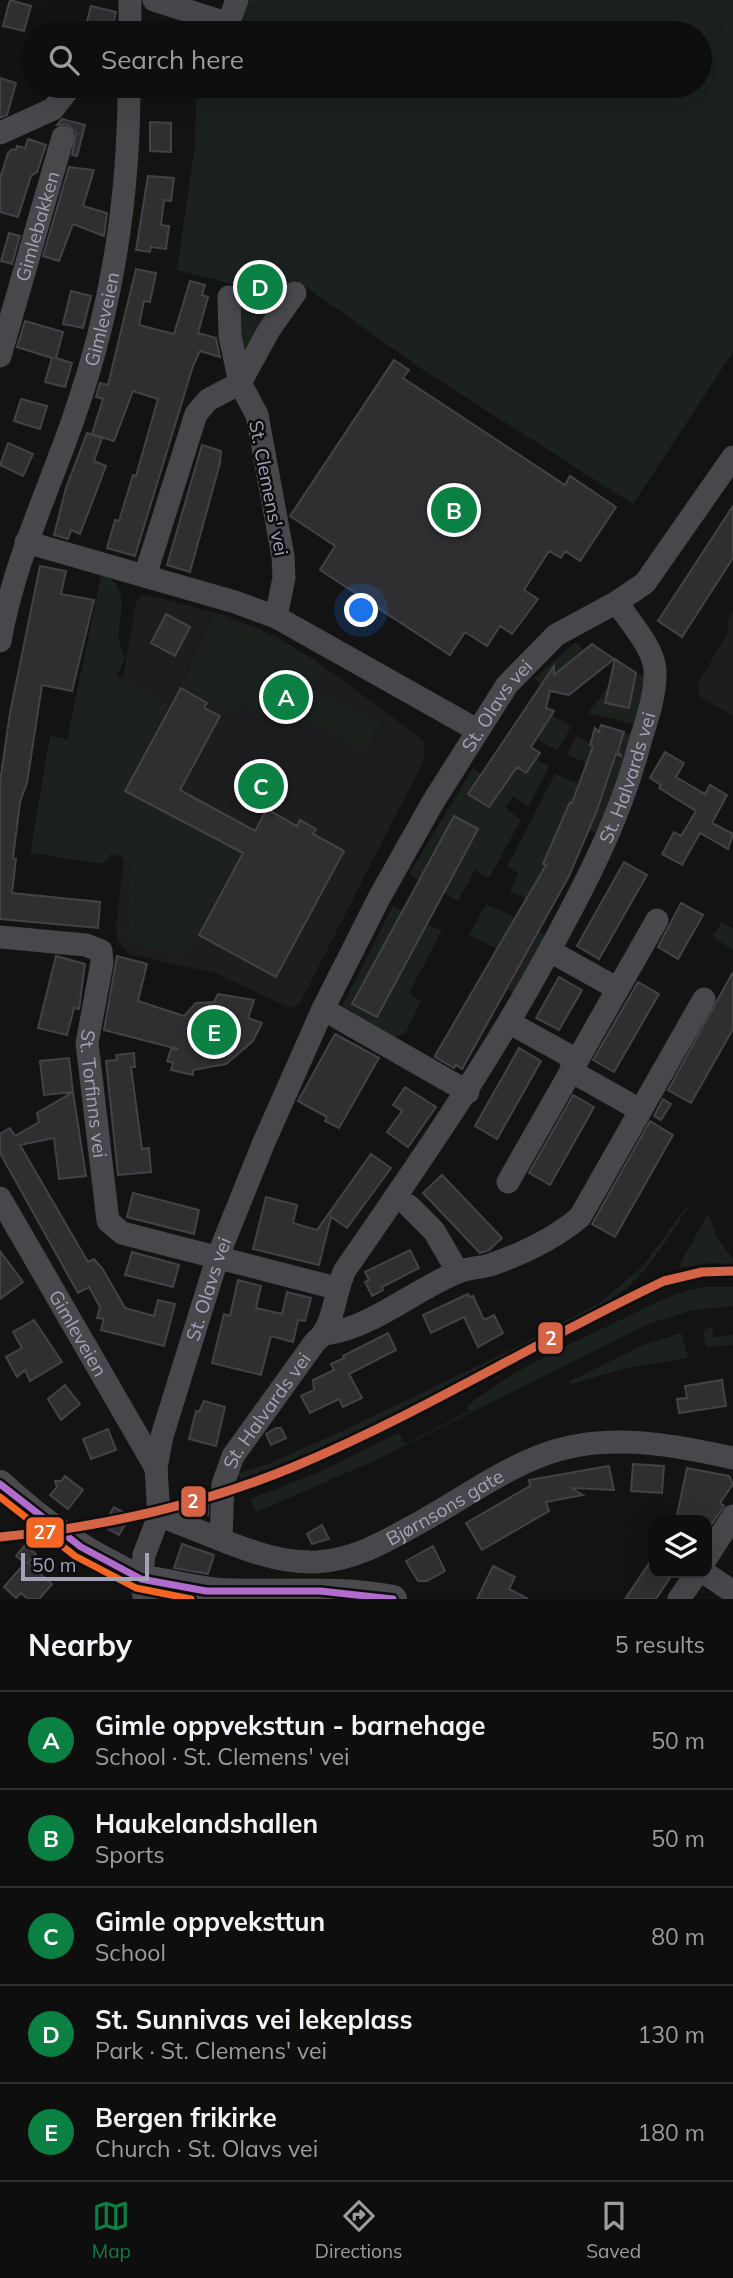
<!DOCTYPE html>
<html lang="en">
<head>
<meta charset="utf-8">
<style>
	:root { --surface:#0e0e0e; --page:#1c1c1c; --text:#f1f3f6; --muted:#9b9c9e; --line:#2e2e2e; --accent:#0b8043 }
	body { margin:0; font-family:Mulish,sans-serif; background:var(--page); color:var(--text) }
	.controls { position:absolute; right:21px; bottom:21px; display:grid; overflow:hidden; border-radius:14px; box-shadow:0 7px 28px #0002 }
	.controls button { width:63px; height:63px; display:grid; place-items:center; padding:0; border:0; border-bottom:2px solid var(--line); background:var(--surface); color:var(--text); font:35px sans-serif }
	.scale { position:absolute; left:21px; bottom:18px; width:128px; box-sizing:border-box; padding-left:7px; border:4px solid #a2a4b6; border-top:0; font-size:19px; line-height:24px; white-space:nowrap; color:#a2a4b6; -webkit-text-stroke:5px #0e0d0f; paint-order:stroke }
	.you { position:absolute; left:362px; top:611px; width:24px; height:24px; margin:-18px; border:5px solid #fff; border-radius:50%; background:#1a73e8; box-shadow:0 0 0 10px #1a73e833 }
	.badge { display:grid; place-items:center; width:46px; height:46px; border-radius:50%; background:var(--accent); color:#fff; font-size:23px; font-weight:700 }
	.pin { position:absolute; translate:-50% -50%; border:4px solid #fff; box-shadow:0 2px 7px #0006 }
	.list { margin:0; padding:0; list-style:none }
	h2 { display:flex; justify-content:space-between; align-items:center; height:91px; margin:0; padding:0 28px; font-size:30px }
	h2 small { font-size:23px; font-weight:400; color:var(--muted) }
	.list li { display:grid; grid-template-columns:46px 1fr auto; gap:21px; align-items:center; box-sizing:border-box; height:98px; padding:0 28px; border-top:2px solid var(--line) }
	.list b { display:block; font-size:26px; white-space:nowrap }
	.list p { margin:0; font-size:23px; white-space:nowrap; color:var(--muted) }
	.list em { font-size:23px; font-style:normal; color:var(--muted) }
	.icon { flex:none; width:38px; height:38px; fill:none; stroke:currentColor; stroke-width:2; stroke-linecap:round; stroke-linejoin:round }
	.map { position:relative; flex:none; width:733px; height:1599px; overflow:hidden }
	.search { position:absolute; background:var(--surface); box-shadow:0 7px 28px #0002; left:21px; right:21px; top:21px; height:77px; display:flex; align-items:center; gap:18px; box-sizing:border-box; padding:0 24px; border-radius:38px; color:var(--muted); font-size:26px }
	.sheet { height:581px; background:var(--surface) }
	nav { display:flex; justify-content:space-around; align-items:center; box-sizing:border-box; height:98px; border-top:2px solid var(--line); background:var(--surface); font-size:19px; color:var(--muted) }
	nav a { display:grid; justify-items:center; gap:4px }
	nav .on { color:var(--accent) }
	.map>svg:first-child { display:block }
	.built { fill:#1d1d1f }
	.green { fill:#1b221d }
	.building { fill:#2f2f31; stroke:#424247; stroke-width:2 }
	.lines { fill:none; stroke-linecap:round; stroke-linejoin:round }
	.minor { stroke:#47474c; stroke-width:23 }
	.major { stroke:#4a4a4e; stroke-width:28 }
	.bus-1-casing { stroke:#0e0d0f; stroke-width:12 }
	.bus-2-casing { stroke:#0e0d0f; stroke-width:12 }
	.bus-1 { stroke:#b06ccc; stroke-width:7 }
	.bus-2 { stroke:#f26522; stroke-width:7 }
	.rail-1-casing { stroke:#0e0d0f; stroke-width:14 }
	.rail-1 { stroke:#d56345; stroke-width:9 }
	.labels { text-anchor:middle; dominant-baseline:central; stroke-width:5; stroke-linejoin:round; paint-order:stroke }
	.street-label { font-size:19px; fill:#a2a4b6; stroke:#0e0d0f }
	.line-badge { stroke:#0e0d0f; stroke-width:2.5 }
	.badge-label { font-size:19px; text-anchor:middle; font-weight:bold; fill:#fff }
</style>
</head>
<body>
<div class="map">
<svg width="733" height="1599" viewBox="0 0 733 1599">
	<rect width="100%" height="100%" fill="#131313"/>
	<path class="built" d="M143,594L225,615L272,634L315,660L422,739L425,745L423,762L300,1003L294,1007L290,1008L215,973L128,954L118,941L116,928L123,863L115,831L114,725L136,603Z
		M733,611V716L699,696L698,683L728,633V618Z"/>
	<path class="green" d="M248,0H733V352L633,504L426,372L296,280L271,311L245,358L237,350L236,285L177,270L195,146L196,86H700V33H235Z
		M102,572C134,593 117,613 119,641C120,646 124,653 125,658L117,676L169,704L124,789L241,851L186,954L172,958L161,947C142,951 135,944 121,932L130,925L132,905L127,891C135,879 131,869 123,857L111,854L104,864L30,853L50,736L67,739Z
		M217,616L268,635L324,667L302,710L314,689L380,724L363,751L298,716L290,729L243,704L236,716L198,694L196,697L180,687Z
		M576,642L584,651L541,685L534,678Z
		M636,673L647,676L637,725L588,713L609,685L606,703L629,707Z
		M552,715L571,727L557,751L537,738Z
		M624,732L634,736L600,834L589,830Z
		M576,736L594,746L587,763L567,755Z
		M527,752L549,767L528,807L513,796L505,807L521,820L489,878L475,870L458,901L444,893L478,829L454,816L419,880L409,874L473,768L482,774L469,794L489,807Z
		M555,774L579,784L573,804L569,803L543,863L546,866L527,899L510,891L518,873L507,867Z
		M486,904L514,917L503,937L527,951L539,931L548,938L516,993L507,989L517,970L503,962L497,949L469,935Z
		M393,906L403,911L353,1004L377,1017L427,924L442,931L409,993L421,1001L406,1032L394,1038L342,1006Z
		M722,922L733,929V950L712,936Z
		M692,1199C676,1227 657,1258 634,1281C597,1316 545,1335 500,1358C415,1401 331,1449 240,1479L239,1473L273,1462L351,1427L507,1352L601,1302L643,1266Z
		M708,1213L718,1240L733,1259V1264L711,1263L678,1268Z
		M703,1287H733V1306L694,1310L647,1324L378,1459L257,1512L250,1499L321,1471L399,1433L405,1444L469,1411L466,1407C509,1373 558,1349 608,1326C639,1311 668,1294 703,1287Z
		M712,1326L713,1337L733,1335V1345L706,1347L703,1331Z
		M681,1333L688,1358L631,1367L571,1384L570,1381L645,1344Z"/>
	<path class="building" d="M10,0L31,6L24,31L3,26Z
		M91,6L116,12L111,33H84Z
		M0,78L16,83L7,115L0,118Z
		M62,119L85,125L77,156L72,155L76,133L67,124L57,125Z
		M150,122L171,123V152L150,151Z
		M28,139L46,145L37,172L31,176L18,217L0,212V179L8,153L12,149L16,150L17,146L25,148Z
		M69,167L94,170L83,206L107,213L104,236L73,224L59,261L43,256Z
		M148,176L174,178L171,201L164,200L161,225L169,226L166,249L151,247L150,252L136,250Z
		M9,233L20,236L12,264L1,261Z
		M136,269L156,273L150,302L144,301L139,325L174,334L190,281L205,285L202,295L208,297L198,333L216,338L220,357L200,351L193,366L135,556L107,548L115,520L119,521L133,475L136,476L158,399L133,391L114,441L92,434L103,399L96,397L100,383L108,385Z
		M71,291L91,296L83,328L63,324Z
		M25,321L63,332L56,358L72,363L65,387L45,382L52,358L17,347Z
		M394,360L409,370L403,378L565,485L570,476L616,507L580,561L565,551L561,558L549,551L524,590L538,599L512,634L500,626L487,646L465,632L450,655L320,570L335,546L290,516Z
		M21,399L47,406L40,429L14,421Z
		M87,433L102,438L94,461L106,466L80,534L71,530L68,539L54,535L66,488Z
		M8,443L33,454L23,476L0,465Z
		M202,445L221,451L220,463L190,572L167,565Z
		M733,506V558L682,637L658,621Z
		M40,566L66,571L61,594L94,600L72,691L42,685L27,783L20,802L13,858L16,859L12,893L100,902L98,928L0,919V782L10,713Z
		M166,614L190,627L175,656L151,643Z
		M592,644L614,659L569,695L550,691L546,708L554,711L531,747L540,753L526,773L517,767L489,807L468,794L554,666V675Z
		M615,659L636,673L629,708L605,703Z
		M273,683L298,697L288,709L267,698Z
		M181,688L207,703L204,708L220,716L180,790L255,831L267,809L297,826L300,820L316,829L313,834L344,851L276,977L199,935L243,853L125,791Z
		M601,725L624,732L618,751L621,756L616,754L596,813L569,876L462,1069L456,1065L454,1068L435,1057L436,1054L546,865L543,864L570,802L572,803L593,746L590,745L595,728L599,732Z
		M665,752L684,763L676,777L705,794L710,785L727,795L712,823L733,834L728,849L700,833L682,865L662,854L674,832L681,836L696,811L659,788L661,785L650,778Z
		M454,816L478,829L377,1017L352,1004Z
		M624,862L647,875L599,959L577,946Z
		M681,903L703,915L678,959L658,947Z
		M56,956L85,964L79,1009L74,1008L67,1035L38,1028Z
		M117,956L147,964L138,1001L184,1016L196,1003L214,1002L218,994L254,1000L248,1018L262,1023L253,1041L226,1064L193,1070V1075L171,1070L173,1063L167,1061L171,1049H178L104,1030Z
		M733,972V1029L691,1103L668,1090Z
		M559,977L582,990L559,1030L536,1018Z
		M638,982L659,994L614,1072L593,1060Z
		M335,1034L379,1058L339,1128L325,1121L327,1117L298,1101Z
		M519,1048L541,1061L497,1139L475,1126Z
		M134,1053L135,1067H131L142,1149L149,1148L151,1172L118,1175L106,1061L117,1060L116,1055Z
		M69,1058L73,1092L44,1095L40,1061Z
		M405,1087L436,1107L408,1147L387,1132L402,1111L393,1105Z
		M73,1092L86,1176L59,1179L54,1138L20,1145L88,1262L94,1259L102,1268L125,1308L154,1316L158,1300L175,1304L164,1346L101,1330L104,1319L97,1318L100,1307L89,1287L78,1293L0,1153V1134L10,1128L15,1136L39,1122L37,1113Z
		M573,1095L594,1107L550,1185L529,1173Z
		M663,1099L671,1104L661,1120L654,1116Z
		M650,1121L673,1135L615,1237L592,1224Z
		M371,1154L391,1168L347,1228L331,1217L319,1265L253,1249L266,1197L297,1205L293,1223L317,1230Z
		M442,1175L502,1238L489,1250L480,1253L423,1193Z
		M133,1193L199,1210L194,1234L127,1217Z
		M410,1250L419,1268L382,1287L383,1290L372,1296L365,1282L369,1280L365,1272Z
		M0,1251L23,1282L0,1299Z
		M132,1252L179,1265L173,1287L125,1275Z
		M238,1280L261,1286L256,1308L282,1314L287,1292L311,1298L305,1321L298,1320L293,1342L271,1336L261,1375L212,1363L224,1314L230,1316Z
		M468,1294L469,1297L473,1296L484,1320L494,1315L503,1333L478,1347L464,1317L431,1333L423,1315Z
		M34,1320L62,1362L30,1381L25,1370L17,1377L6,1357L22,1348L13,1332Z
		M388,1333L396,1350L349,1374L362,1398L343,1407L339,1399L310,1413L301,1396L314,1390L313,1380L334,1370L331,1364L344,1358L343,1356Z
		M722,1380L726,1406L679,1413L677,1399L687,1398L685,1386Z
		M65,1385L80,1404L61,1420L48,1399Z
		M204,1401L225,1407L216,1446L189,1439L196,1411L199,1412Z
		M276,1428H281L286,1438L271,1445L266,1434Z
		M108,1429L116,1450L91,1459L83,1439Z
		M633,1464L664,1466L662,1493L631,1491Z
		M609,1466L614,1490L571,1488L583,1495L546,1502L549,1511L482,1550L466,1523L530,1486L529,1480Z
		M687,1468L729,1476L733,1484L720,1503L724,1506L711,1525L707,1520H676Z
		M65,1476L83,1490L68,1509L50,1495L57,1487L55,1481H61Z
		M199,1493L209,1496L208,1515L193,1510Z
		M114,1507L130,1516L119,1535L103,1526Z
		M322,1525L329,1539L312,1544L307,1534Z
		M182,1544L214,1555L208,1574L174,1568Z
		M25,1545L36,1554L28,1563L52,1584L39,1599H28L21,1593L16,1598L4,1587L25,1563L16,1556Z
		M433,1546L445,1571L427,1581H418L406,1561Z
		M654,1556V1573H673L656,1599H625Z
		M493,1566L515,1577L509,1589L528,1599H477Z"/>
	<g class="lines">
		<g class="minor">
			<path d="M154,0L223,22L231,16L237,0"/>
			<path d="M130,33V0"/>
			<path d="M0,133L53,109L71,86"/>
			<path id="s1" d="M0,356L63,137"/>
			<path d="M26,542L235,602L276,617L477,730"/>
			<path d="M145,576L196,414L208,400L240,383L230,336L229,297"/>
			<path d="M276,617L284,578L283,556L257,415L240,383L269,330L295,293"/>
			<path id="s2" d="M0,641C14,561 49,490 75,414C112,308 129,198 129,86"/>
			<path id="s3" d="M0,937L86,945L101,951L102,963L87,1043L108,1221L122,1233L336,1288"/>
			<path d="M550,951L618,989"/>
			<path d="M323,1009L468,1092"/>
			<path d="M510,1023L568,1055L578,1075L640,1110"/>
			<path d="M508,1182L657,920"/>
			<path id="s4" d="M0,1198L156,1468"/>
			<path d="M409,1206L434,1231L458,1272"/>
			<path d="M326,1334C373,1327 414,1290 458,1272C468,1268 479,1268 490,1265C522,1254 554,1239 580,1217L704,999"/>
			<path id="s5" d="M159,1516C209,1532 262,1564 316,1562C357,1560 389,1539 424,1520C462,1499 499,1472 540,1456C602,1431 670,1444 733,1458"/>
			<path id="s6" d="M221,1538L223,1484L233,1456L315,1342C335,1327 334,1292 345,1270C422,1159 498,1049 561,929C592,871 621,813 638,749C645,724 656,697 655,671C654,647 629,622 617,602"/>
			<path d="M707,1557L733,1516"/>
			<path d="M705,1573L733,1592"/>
			<path id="s7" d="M144,1596L141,1579L144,1555L159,1516L156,1468L162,1436L218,1256L264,1142L323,1009L379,898L433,802L507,685L556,635L617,602L645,583L733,457"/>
			<path d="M679,1599L697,1573"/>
		</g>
		<path class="major" d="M0,1484C25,1507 53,1529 81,1547C106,1563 133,1573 155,1591
			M141,1579C168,1582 194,1590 221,1592C279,1595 335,1588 393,1599"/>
		<g class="bus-1-casing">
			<path id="bus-1" d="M0,1484L81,1547L141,1579L206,1591H320L393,1599"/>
		</g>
		<g class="bus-2-casing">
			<path id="bus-2" d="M0,1497L75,1556L136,1588L191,1599"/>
		</g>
		<use href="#bus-1" class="bus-1"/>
		<use href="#bus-2" class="bus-2"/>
		<g class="rail-1-casing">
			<path id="rail-1" d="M0,1537C103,1527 203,1505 298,1465C424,1412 541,1339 664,1281L702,1272L733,1271"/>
		</g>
		<use href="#rail-1" class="rail-1"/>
	</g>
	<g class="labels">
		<g class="street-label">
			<text stroke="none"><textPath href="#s1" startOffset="135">Gimlebakken</textPath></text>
			<text stroke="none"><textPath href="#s2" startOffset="338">Gimleveien</textPath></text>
			<text transform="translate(269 488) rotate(79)">St. Clemens' vei</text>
			<text stroke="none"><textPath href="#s7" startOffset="971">St. Olavs vei</textPath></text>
			<text stroke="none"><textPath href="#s6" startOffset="873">St. Halvards vei</textPath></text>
			<text stroke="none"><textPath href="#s3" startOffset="247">St. Torfinns vei</textPath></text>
			<text stroke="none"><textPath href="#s7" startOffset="318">St. Olavs vei</textPath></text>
			<text stroke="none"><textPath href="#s4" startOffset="156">Gimleveien</textPath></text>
			<text stroke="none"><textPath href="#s6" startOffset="140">St. Halvards vei</textPath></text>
			<text stroke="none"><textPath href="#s5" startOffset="306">Bjørnsons gate</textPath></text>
		</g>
	</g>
	<g class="line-badge">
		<rect x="537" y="1321" width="27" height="34" rx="7" fill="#d56345"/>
		<rect x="180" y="1485" width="27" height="33" rx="7" fill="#d56345"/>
		<rect x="25" y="1516" width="40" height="33" rx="7" fill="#f26522"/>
	</g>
	<g class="badge-label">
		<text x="551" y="1345">2</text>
		<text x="193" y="1508">2</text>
		<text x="45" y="1539">27</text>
	</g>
</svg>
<div class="controls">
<button><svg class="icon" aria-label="layers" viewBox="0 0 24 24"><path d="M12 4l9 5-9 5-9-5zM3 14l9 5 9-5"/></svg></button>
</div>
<div class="scale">50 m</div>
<div class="you"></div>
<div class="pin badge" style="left:286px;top:697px">A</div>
<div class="pin badge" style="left:454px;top:510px">B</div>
<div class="pin badge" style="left:261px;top:786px">C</div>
<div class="pin badge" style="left:260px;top:287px">D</div>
<div class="pin badge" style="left:214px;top:1032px">E</div>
<div class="search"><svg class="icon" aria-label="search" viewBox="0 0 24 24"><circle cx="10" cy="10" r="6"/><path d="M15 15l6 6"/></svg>Search here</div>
</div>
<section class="sheet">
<h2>Nearby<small>5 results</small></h2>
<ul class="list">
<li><span class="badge">A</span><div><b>Gimle oppveksttun - barnehage</b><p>School · St. Clemens' vei</p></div><em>50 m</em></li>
<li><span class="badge">B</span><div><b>Haukelandshallen</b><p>Sports</p></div><em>50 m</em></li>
<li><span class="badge">C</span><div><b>Gimle oppveksttun</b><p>School</p></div><em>80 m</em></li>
<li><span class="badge">D</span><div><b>St. Sunnivas vei lekeplass</b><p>Park · St. Clemens' vei</p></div><em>130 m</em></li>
<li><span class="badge">E</span><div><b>Bergen frikirke</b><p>Church · St. Olavs vei</p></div><em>180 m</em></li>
</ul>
</section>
<nav>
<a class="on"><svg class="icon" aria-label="map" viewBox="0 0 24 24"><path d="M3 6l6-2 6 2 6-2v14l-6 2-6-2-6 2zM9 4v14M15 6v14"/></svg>Map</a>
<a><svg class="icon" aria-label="directions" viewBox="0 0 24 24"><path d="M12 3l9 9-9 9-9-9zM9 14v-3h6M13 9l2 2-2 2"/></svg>Directions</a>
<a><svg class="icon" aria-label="saved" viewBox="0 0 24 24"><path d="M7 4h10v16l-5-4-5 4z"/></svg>Saved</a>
</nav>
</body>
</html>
